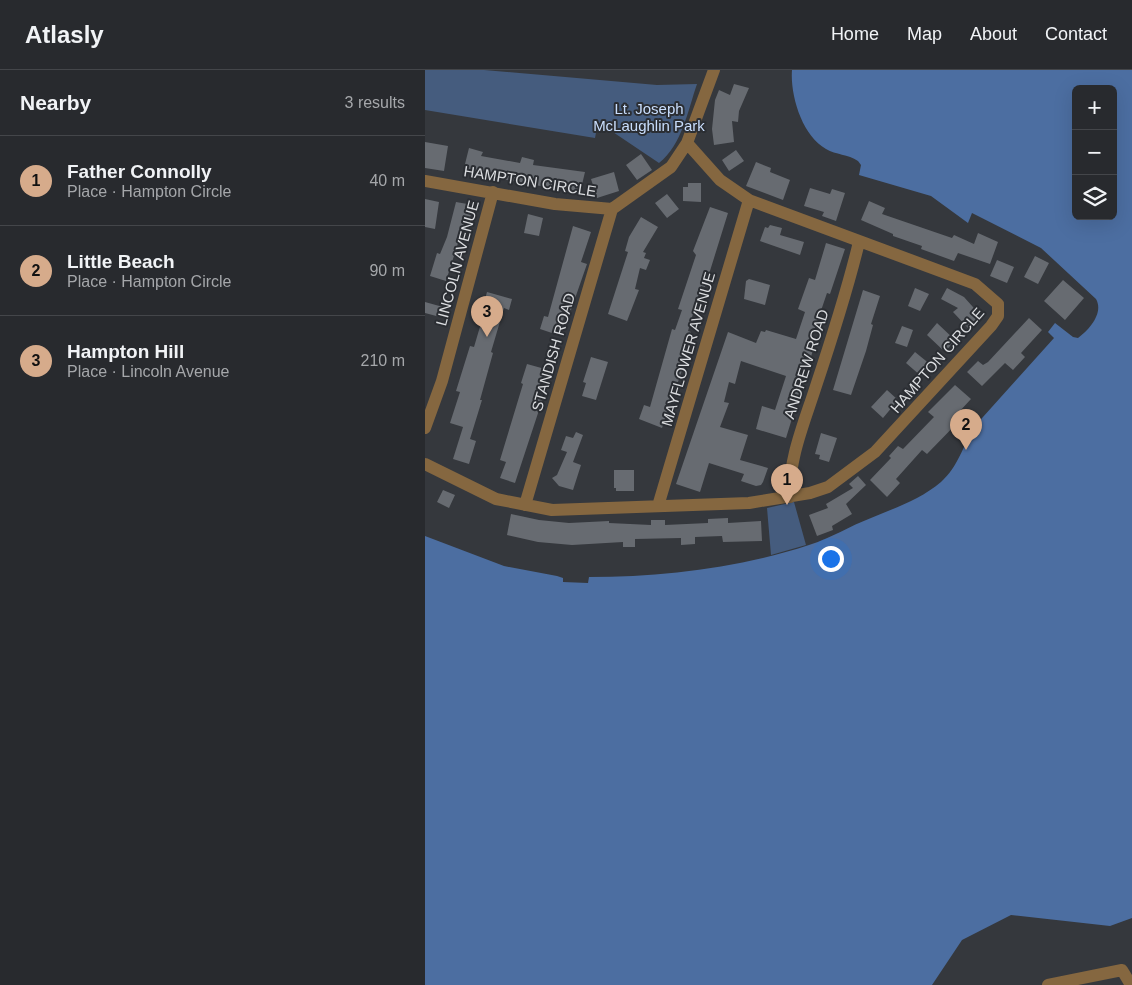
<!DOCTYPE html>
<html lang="en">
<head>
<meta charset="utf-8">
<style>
	:root { --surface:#282a2e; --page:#34363a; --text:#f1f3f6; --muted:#a5a7aa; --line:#44464a; --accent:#d6ab8b }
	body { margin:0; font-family:Arial,sans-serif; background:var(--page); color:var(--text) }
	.controls { position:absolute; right:15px; top:15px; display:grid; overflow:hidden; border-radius:8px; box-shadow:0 5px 20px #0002 }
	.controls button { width:45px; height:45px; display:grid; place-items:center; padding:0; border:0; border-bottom:1px solid var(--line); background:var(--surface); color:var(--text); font:25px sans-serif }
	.you { position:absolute; left:405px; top:488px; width:18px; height:18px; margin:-12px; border:4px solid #fff; border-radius:50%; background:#1a73e8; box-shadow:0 0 0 8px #1a73e833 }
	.badge { display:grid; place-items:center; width:32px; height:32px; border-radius:50%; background:var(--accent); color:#111; font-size:16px; font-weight:700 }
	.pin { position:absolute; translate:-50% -41px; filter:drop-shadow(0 1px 2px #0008) }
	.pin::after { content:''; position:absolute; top:26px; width:18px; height:15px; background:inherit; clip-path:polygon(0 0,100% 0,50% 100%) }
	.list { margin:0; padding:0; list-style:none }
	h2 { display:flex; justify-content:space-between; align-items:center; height:65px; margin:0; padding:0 20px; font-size:21px }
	h2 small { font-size:16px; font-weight:400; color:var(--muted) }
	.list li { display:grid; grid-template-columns:32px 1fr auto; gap:15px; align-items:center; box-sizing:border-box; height:90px; padding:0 20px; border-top:1px solid var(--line) }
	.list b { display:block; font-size:19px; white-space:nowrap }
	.list p { margin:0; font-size:16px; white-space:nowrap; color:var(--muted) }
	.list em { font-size:16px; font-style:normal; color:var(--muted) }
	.icon { flex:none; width:28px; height:28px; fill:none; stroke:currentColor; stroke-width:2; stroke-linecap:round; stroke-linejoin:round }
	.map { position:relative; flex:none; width:707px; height:915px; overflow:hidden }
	header { display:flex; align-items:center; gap:30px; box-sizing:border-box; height:70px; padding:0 25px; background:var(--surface); border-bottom:1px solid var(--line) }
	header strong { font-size:24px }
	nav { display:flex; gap:28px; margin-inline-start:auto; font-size:18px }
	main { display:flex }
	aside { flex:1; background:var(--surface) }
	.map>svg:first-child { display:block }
	.green { fill:#455c7e }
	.water { fill:#4c6ea1; fill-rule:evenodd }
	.building { fill:#676b71 }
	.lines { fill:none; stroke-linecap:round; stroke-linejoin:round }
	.minor { stroke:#856740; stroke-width:12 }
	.labels { text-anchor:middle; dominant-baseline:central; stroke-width:4; stroke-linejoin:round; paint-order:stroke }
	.park-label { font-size:15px; fill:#c9defd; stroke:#2b2e33 }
	.street-label { font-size:15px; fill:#dbdde0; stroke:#2b2e33 }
</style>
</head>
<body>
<header>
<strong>Atlasly</strong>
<nav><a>Home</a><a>Map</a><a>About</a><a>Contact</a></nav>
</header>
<main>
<aside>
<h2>Nearby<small>3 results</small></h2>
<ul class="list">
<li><span class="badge">1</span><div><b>Father Connolly</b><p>Place · Hampton Circle</p></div><em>40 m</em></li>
<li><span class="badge">2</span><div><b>Little Beach</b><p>Place · Hampton Circle</p></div><em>90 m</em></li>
<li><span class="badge">3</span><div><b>Hampton Hill</b><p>Place · Lincoln Avenue</p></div><em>210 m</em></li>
</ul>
</aside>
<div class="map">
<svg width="707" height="915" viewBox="0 0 707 915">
	<rect width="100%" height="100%" fill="#35383d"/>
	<path class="green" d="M0,0H59L232,15L272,14C263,40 257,75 234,93L173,52L170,68L0,40Z
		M369,432L381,475L346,485L342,438Z"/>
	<path class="water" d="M367,0H707V848L685,856L586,845L537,870L507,915H0V466L79,496L132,506L138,508V512L163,513L164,507C238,507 314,498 384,475C406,468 425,456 446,448C470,438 496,429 516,412C533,397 538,376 549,357L629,268L623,262L630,253L648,267L653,268C664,260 679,243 671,229L616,178L547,143L543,153L506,126L434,105L436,95L433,91C423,84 411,85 401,79C377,66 365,25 367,0ZM651,19H688V146H651Z"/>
	<path class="building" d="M309,14L324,18L314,41L313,52L307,51L309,72L289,75L287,59L290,30L294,20L305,25Z
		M0,72L23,76L19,101L0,98Z
		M44,78L58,82L56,86L95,93L97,87L109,90L108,95L160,102L155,123L59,106V103L39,98Z
		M311,80L319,91L304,101L297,90Z
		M216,84L227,100L212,110L201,95Z
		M331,92L346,98L345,102L365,110L358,130L321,116Z
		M189,102L194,121L172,128L166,109Z
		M263,113H276V132L258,131V117H263Z
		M385,118L405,124L407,119L420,123L411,151L397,146L399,142L379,136Z
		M242,124L254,139L242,148L230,133Z
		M0,129L14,132L10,159L0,157Z
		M444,131L460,138L457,144L527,168L529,165L549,174L553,163L573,172L565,194L533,183L529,191L496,179L497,176L468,166V164L436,150Z
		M31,132L48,135L39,175L33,173L21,211L5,206L12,183L15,184L22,167Z
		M285,137L303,143L280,217L276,216L263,261L266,262L260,282L263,283L237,358L214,349L219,335L225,337L247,259L250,260L257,240L253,239L271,185L268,181Z
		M103,144L118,148L114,166L99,163Z
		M216,147L233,157L218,182L221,183L219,188L225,190L221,200L215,198L210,219L214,220L202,251L183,244L203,182L200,181L204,167Z
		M345,155L357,158L355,165L379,172L375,185L335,171L340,157L343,158Z
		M148,156L166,162L156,192L162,194L146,240L142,238L133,265L115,259L119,246L123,247Z
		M401,173L420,179L405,224L402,223L385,273L390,274L384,293L380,292L373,315L377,316L361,368L331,359L337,336L350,340L361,306L316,291L310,314L304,312L299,332L304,333L295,357L323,365L315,390L343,398L338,412L336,415L331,416L316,411L319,404L284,393L275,422L251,414L303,262L331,273L336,261L340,262L341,260L371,269L380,242L373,239L384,208L390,210Z
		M610,186L624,193L613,214L599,207Z
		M572,190L589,197L582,213L565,206Z
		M324,209L345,215L340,235L319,229L321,211Z
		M638,210L659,228L640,250L619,231Z
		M490,218L504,224L495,241L483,236Z
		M522,218L539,227L556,246L543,258L528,242L533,238L516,229Z
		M438,220L455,226L446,254L448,255L441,281L426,325L408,320Z
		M62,222L87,229L84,240L79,238L66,282L68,283L55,330H57L45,369L51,371L44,394L28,389L38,357L25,353L35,322L31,321L45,276L49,277L62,233H59Z
		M0,232L18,237L15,247L0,243Z
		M604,248L617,260L596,283L600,287L588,300L580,293L557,316L542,302L553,291L558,295L563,292Z
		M512,253L530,270L520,282L502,265Z
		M477,256L488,260L482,277L470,273Z
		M490,282L506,295L496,306L481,293Z
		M166,287L183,292L171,330L157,326L161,313L158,312Z
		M102,294L120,299L111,326L118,328L90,413L75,408L81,392L75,390L98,314L96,313Z
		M530,315L546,329L533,343L538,347L502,384L497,380L471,409L475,413L462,427L445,410L466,388L464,386L473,376L478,379L509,347L503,342Z
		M462,320L473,330L458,348L446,337Z
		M151,362L158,365L148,392L156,395L148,420L134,416L127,408L132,405L142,382L136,380L141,366L148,368Z
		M396,363L412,368L404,392L394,389L395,385L390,384Z
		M189,400H209V421H191V418H189Z
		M433,406L441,415L421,434L427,444L407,456L408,460L392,466L384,445L403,438L401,434L428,418L424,414Z
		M18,420L30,425L24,438L12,432Z
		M86,444L114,450L144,453L184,451V453L226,455V450H240V455L283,453V449L303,448V453L336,451L337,471L298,472L297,466L270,467V474L256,475V468L210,469V477H198V472L147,475L113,472L82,465Z"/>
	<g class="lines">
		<path class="minor" d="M262,73L289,0
			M0,111L130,134L187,139L246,97L262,73L295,110L324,130L550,214L573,234V246L566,256L450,382L403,417L385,423L324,433L127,440L71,429L0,394
			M0,358L17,311L68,122
			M365,427C363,391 379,353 390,319C406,271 422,222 434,172
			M100,435L187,139
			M233,436L324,130
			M623,915L697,900L706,915"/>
	</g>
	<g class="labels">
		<g class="park-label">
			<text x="224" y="38">Lt. Joseph<tspan x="224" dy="17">McLaughlin Park</tspan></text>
		</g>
		<g class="street-label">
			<text transform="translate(105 111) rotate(9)">HAMPTON CIRCLE</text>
			<text transform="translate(32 193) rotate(-75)">LINCOLN AVENUE</text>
			<text transform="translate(263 279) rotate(-74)">MAYFLOWER AVENUE</text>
			<text transform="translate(128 282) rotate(-74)">STANDISH ROAD</text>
			<text transform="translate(512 290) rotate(-49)">HAMPTON CIRCLE</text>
			<text transform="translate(381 294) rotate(-72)">ANDREW ROAD</text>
		</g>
	</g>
</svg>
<div class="controls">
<button>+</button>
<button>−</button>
<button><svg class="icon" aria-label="layers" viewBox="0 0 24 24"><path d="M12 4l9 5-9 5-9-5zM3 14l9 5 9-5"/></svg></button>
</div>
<div class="you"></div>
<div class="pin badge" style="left:362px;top:435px">1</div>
<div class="pin badge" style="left:541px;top:380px">2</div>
<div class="pin badge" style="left:62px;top:267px">3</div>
</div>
</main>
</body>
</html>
